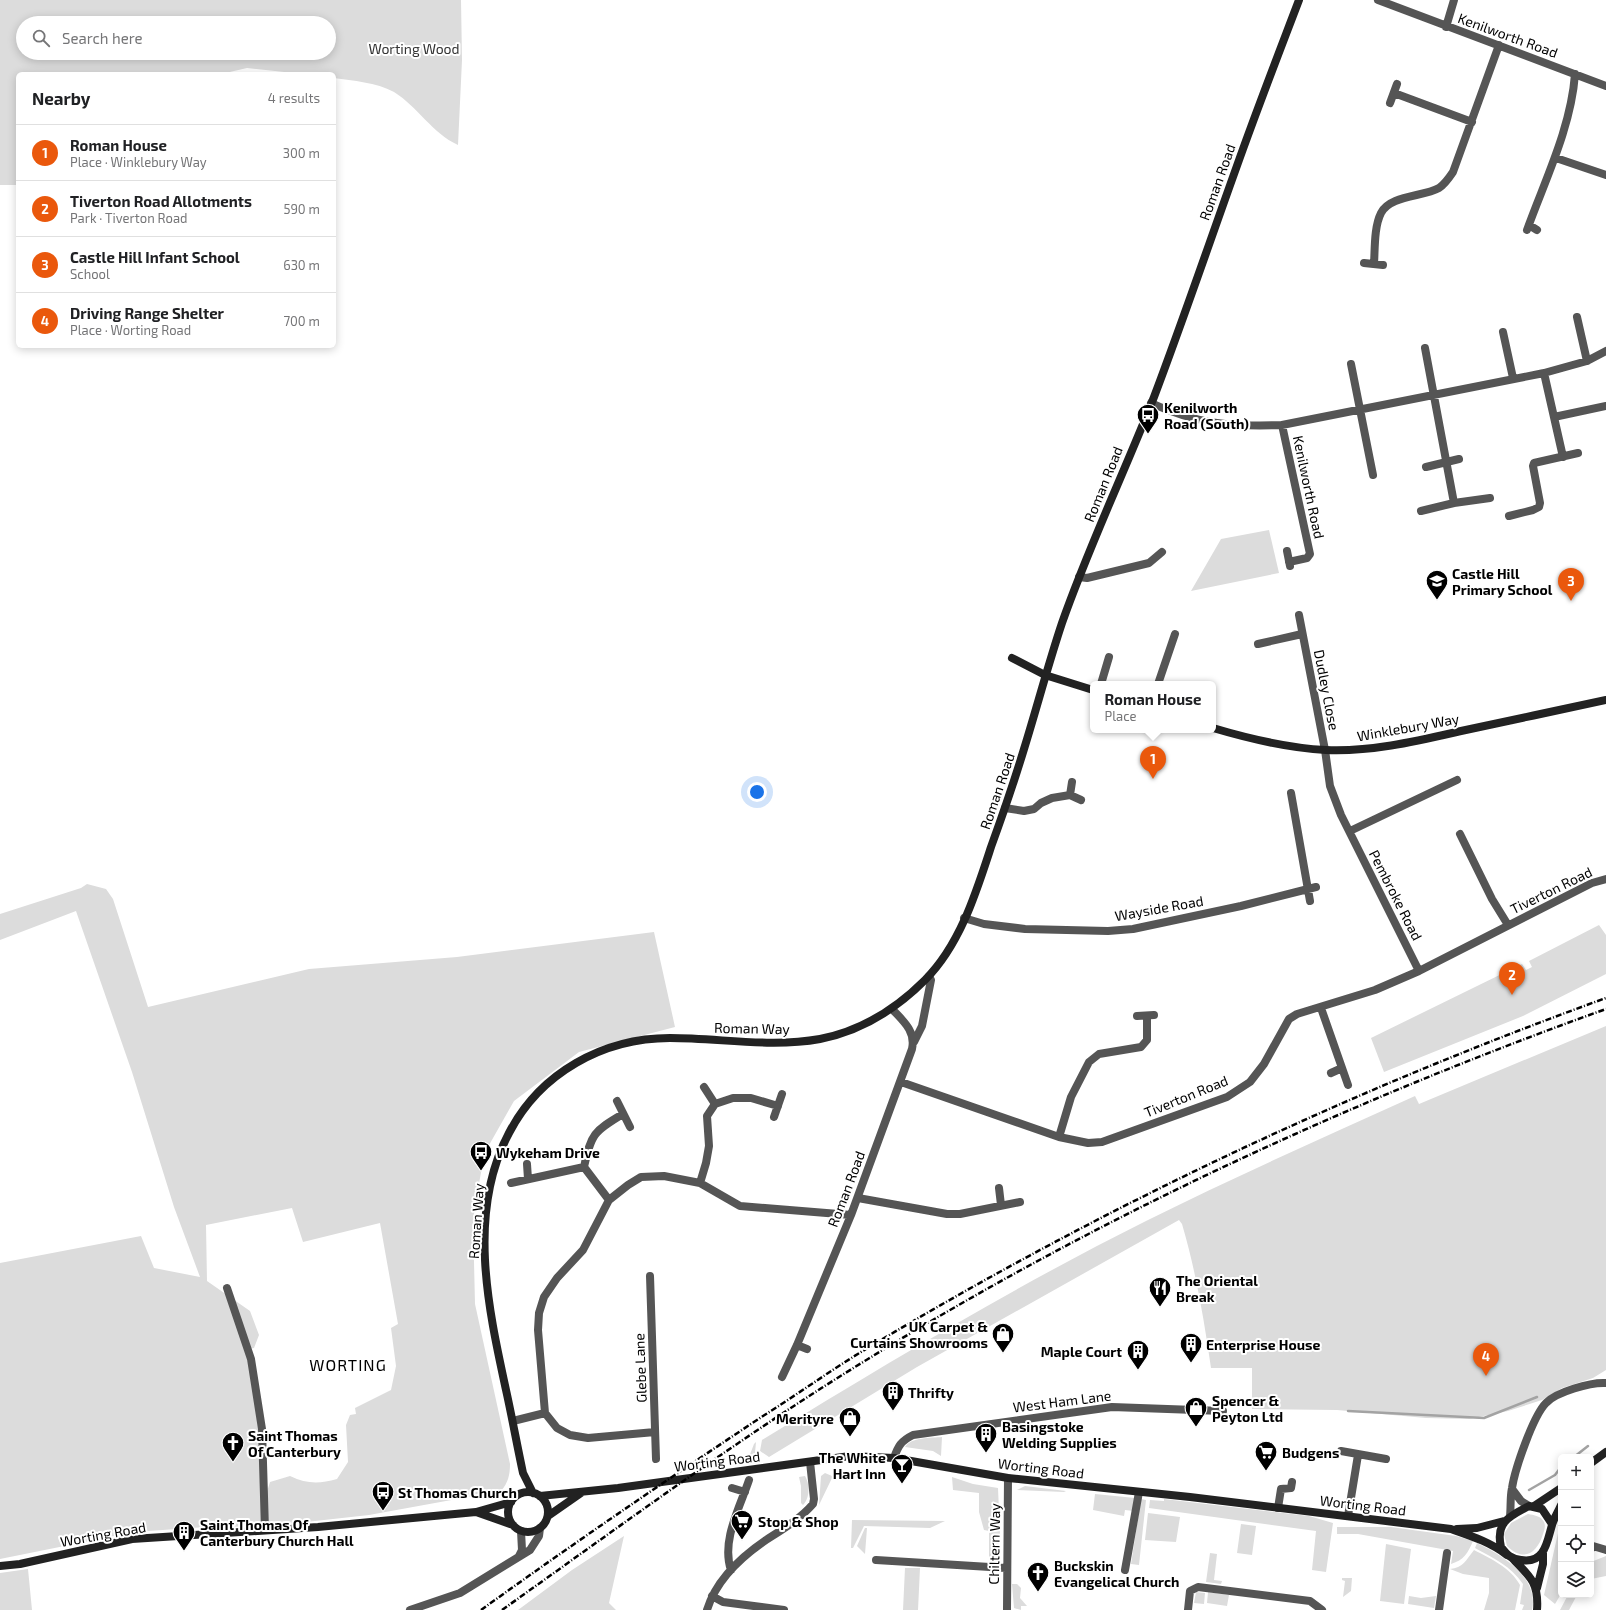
<!DOCTYPE html>
<html lang="en">
<head>
<meta charset="utf-8">
<style>
	:root { --surface:#fff; --page:#f2f2f2; --text:#202124; --muted:#757577; --line:#e0e0e0; --accent:#ea580c }
	body { margin:0; font-family:"Exo 2",sans-serif; background:var(--page); color:var(--text) }
	.controls { position:absolute; right:12px; bottom:12px; display:grid; overflow:hidden; border-radius:6px; box-shadow:0 2px 10px #0003 }
	.controls button { width:36px; height:36px; display:grid; place-items:center; padding:0; border:0; border-bottom:1px solid var(--line); background:var(--surface); color:var(--text); font:20px sans-serif }
	.you { position:absolute; left:757px; top:792px; width:14px; height:14px; margin:-10px; border:3px solid #fff; border-radius:50%; background:#1a73e8; box-shadow:0 0 0 6px #1a73e833 }
	.badge { display:grid; place-items:center; width:26px; height:26px; border-radius:50%; background:var(--accent); color:#fff; font-size:13px; font-weight:700 }
	.pin { position:absolute; translate:-50% -33px; filter:drop-shadow(0 1px 2px #0008) }
	.pin::after { content:''; position:absolute; top:21px; width:14px; height:12px; background:inherit; clip-path:polygon(0 0,100% 0,50% 100%) }
	.popup { position:absolute; left:1090px; top:681px; width:126px; height:52px; box-sizing:border-box; display:grid; place-content:center; border-radius:6px; background:var(--surface); filter:drop-shadow(0 1px 3px #0005); font-size:13px; white-space:nowrap; color:var(--muted) }
	.popup b { font-size:15px; color:var(--text) }
	.popup::after { content:''; position:absolute; left:50%; top:100%; margin-left:-8px; border:8px solid transparent; border-top-color:var(--surface) }
	.list { margin:0; padding:0; list-style:none }
	h2 { display:flex; justify-content:space-between; align-items:center; height:52px; margin:0; padding:0 16px; font-size:17px }
	h2 small { font-size:13px; font-weight:400; color:var(--muted) }
	.list li { display:grid; grid-template-columns:26px 1fr auto; gap:12px; align-items:center; box-sizing:border-box; height:56px; padding:0 16px; border-top:1px solid var(--line) }
	.list b { display:block; font-size:15px; white-space:nowrap }
	.list p { margin:0; font-size:13px; white-space:nowrap; color:var(--muted) }
	.list em { font-size:13px; font-style:normal; color:var(--muted) }
	.icon { flex:none; width:22px; height:22px; fill:none; stroke:currentColor; stroke-width:2; stroke-linecap:round; stroke-linejoin:round }
	.map { position:relative; flex:none; width:1606px; height:1610px; overflow:hidden }
	.search { position:absolute; background:var(--surface); box-shadow:0 2px 10px #0003; left:16px; top:16px; width:320px; height:44px; display:flex; align-items:center; gap:10px; box-sizing:border-box; padding:0 14px; border-radius:22px; color:var(--muted); font-size:15px }
	.panel { position:absolute; background:var(--surface); box-shadow:0 2px 10px #0003; left:16px; top:72px; width:320px; height:276px; border-radius:6px }
	.map>svg:first-child { display:block }
	.green { fill:#dcdcdc; fill-rule:evenodd }
	.lines { fill:none; stroke-linecap:round; stroke-linejoin:round }
	.stream { stroke:#a3a3a3; stroke-width:2.5 }
	.street { stroke:#555; stroke-width:8 }
	.secondary { stroke:#222; stroke-width:8 }
	.rail { stroke:#000; stroke-width:2.5; stroke-dasharray:6 2 1 2; stroke-linecap:butt }
	.labels { text-anchor:middle; dominant-baseline:central; stroke-width:4; stroke-linejoin:round; paint-order:stroke }
	.street-label { font-size:14px; fill:#000; stroke:#fff }
	.park-label { font-size:14px; fill:#333; stroke:#fff }
	.poi-label { font-size:14px; font-weight:bold; fill:#000; stroke:#fff; text-anchor:start }
	.quarter-label { font-size:16px; letter-spacing:1px; fill:#000; stroke:#fff }
</style>
</head>
<body>
<div class="map">
<svg width="1606" height="1610" viewBox="0 0 1606 1610">
	<rect width="100%" height="100%" fill="#fff"/>
	<path class="green" d="M0,0H461L462,60L458,145C432,133 418,107 394,92C376,82 353,81 334,78V74H303L247,68L221,74H18V185H0ZM23,23H329V53H23Z
		M1269,530L1279,573L1191,591L1221,539Z
		M87,884L106,889L113,899L148,1007L309,969L457,957L654,932L675,1027L579,1052L514,1101L484,1154L473,1220L475,1304L510,1464C510,1475 508,1483 501,1491L369,1515L270,1526L206,1527L134,1532L0,1559V1263L141,1236L154,1268L200,1277L174,1207L132,1072L76,911L0,940V914L81,888ZM292,1208L303,1242L380,1223L398,1324L391,1328L396,1366L391,1390L355,1408L356,1414L350,1415L346,1425L348,1462L337,1479C319,1484 307,1484 290,1476L270,1482L266,1495L249,1349L254,1348L259,1335L250,1311L207,1281L206,1225Z
		M1599,925L1606,935V974L1523,1016L1384,1072L1371,1038L1522,964L1526,970L1532,967L1529,961Z
		M1606,1026V1370L1593,1378L1562,1388L1542,1400L1508,1411L1469,1419L1426,1418L1337,1410L1252,1409V1368H1211C1204,1319 1196,1272 1182,1224L1179,1220L917,1367L769,1457L760,1451L762,1440C887,1363 1014,1287 1146,1221C1234,1177 1325,1137 1415,1096L1419,1104Z
		M942,1437L941,1456L933,1451L905,1447C911,1437 931,1438 942,1437Z
		M756,1442L755,1453L761,1461L752,1462L749,1457L754,1444Z
		M825,1473L832,1476V1478L819,1505L821,1476Z
		M805,1476C810,1484 810,1498 803,1505L801,1503V1486L799,1477Z
		M952,1477L973,1484L998,1488L1000,1535L997,1563L989,1562V1531L984,1530L979,1512V1493L953,1490Z
		M1025,1486L1066,1491L1064,1492L1017,1490Z
		M1095,1494L1135,1498L1134,1511L1125,1510L1124,1516L1093,1510Z
		M1141,1499L1146,1500L1139,1565L1131,1564Z
		M1164,1499L1309,1516L1333,1523L1326,1572L1312,1570L1316,1531L1149,1508L1150,1500L1164,1501Z
		M1148,1513L1180,1517L1176,1542L1145,1540Z
		M1528,1514C1534,1515 1541,1516 1544,1522C1546,1526 1544,1531 1543,1534C1537,1554 1523,1562 1507,1546L1504,1534L1511,1523Z
		M852,1520L945,1521L930,1528L864,1526L853,1548H851Z
		M1561,1520V1594L1555,1604L1544,1595Z
		M1241,1524L1256,1526L1252,1555L1237,1553Z
		M1337,1527H1391L1456,1536L1473,1541C1468,1553 1464,1560 1451,1564L1453,1551L1358,1534H1337Z
		M865,1528H867L865,1554L857,1546Z
		M624,1536L609,1603L616,1610H518L572,1570Z
		M1477,1543C1502,1555 1539,1577 1532,1610H1522L1524,1605L1520,1604L1523,1584C1511,1566 1493,1558 1475,1548Z
		M1386,1544L1411,1549L1404,1604L1380,1601Z
		M1474,1550C1491,1559 1510,1567 1520,1585L1515,1610H1484L1489,1593V1578L1463,1574L1450,1569C1463,1568 1466,1560 1474,1550Z
		M1210,1553L1217,1554L1214,1580L1222,1581L1221,1584L1206,1582Z
		M1606,1556V1576L1591,1579V1562Z
		M905,1568H920L918,1610H903Z
		M28,1569L32,1610H0V1573Z
		M1342,1578H1352L1351,1591L1343,1597L1345,1581L1342,1580Z
		M1012,1584H1017L1021,1588L1020,1598L1027,1606H1021V1610L1014,1608Z
		M1196,1592L1205,1593L1204,1604L1194,1603Z
		M1208,1592L1229,1595L1227,1606L1207,1603Z
		M1568,1595H1577L1569,1610H1560Z
		M1409,1596L1421,1598L1436,1596L1434,1608L1408,1604Z"/>
	<g class="lines">
		<path class="stream" d="M1348,1411L1484,1418L1537,1397
			M1574,1457L1588,1446
			M1529,1490L1555,1475L1561,1467"/>
		<path class="street" d="M1378,0L1606,86
			M1446,27L1454,0
			M1394,93L1472,122
			M1390,103L1397,84
			M1556,158L1606,175
			M1529,225L1537,230
			M1527,230C1545,180 1571,128 1575,74
			M1364,263L1383,265
			M1374,264C1375,248 1374,227 1381,213C1390,195 1423,197 1439,188C1445,184 1449,178 1453,172L1499,45
			M1577,317L1587,361
			M1503,332L1513,378
			M1425,348L1454,503
			M1351,364L1373,475
			M1544,373L1563,457
			M1151,403C1196,424 1233,427 1282,425L1544,373L1587,361L1606,351
			M1554,417L1606,406
			M1282,425L1310,554L1307,558L1289,562
			M1426,467L1459,459
			M1421,511L1454,503L1490,498
			M1509,516L1533,510L1539,507L1540,503L1533,466L1534,463L1578,453
			M1287,551L1290,566
			M1079,577L1087,578L1149,563L1162,552
			M1299,615L1325,750L1330,786L1341,815L1419,971
			M1258,644L1302,634
			M1101,684L1109,657
			M1158,684L1175,634
			M1072,782L1070,795L1081,800
			M1291,793L1310,901
			M1005,808L1024,811L1034,809L1041,803L1052,798L1070,795
			M1350,831L1457,780
			M1460,834L1492,899L1508,925
			M964,918L984,924L1025,929L1108,931L1133,929L1241,906L1316,887
			M1321,1008L1348,1085
			M1137,1016L1154,1015
			M914,1042L922,1026L931,980L929,976
			M1331,1073L1342,1068
			M901,1082L1059,1137L1088,1143L1102,1142L1227,1097L1250,1082L1264,1064L1289,1019L1297,1014L1375,990L1419,971L1592,883L1606,879
			M704,1087L715,1104
			M617,1101L630,1127
			M774,1117L782,1094
			M1059,1137L1071,1097L1089,1062L1099,1054L1141,1047L1147,1040V1016
			M527,1164L528,1179
			M511,1183L584,1167
			M700,1183L706,1163L709,1146L707,1116L715,1104L733,1098H751L778,1106
			M999,1188L1001,1205
			M858,1198L947,1214H960L1020,1202
			M609,1200L584,1167C591,1134 594,1131 623,1114
			M650,1276L656,1459
			M227,1288L251,1359L262,1429L265,1530
			M797,1345L807,1349
			M782,1377L797,1345L851,1215L912,1049C916,1031 903,1021 892,1009
			M513,1421L545,1413
			M655,1432L588,1438L570,1435L557,1428L545,1413L538,1330L539,1313L544,1297L557,1278L583,1250L609,1200L628,1185L641,1177L664,1176L700,1183L740,1206L851,1215
			M1341,1451L1386,1459
			M894,1458C898,1446 901,1441 913,1435L1112,1407L1223,1411
			M732,1488L745,1492
			M1512,1489L1521,1501L1529,1506
			M1278,1508L1281,1489L1291,1488L1292,1482
			M1348,1516L1358,1455
			M1510,1516C1511,1507 1510,1497 1512,1488C1515,1469 1533,1416 1546,1403C1556,1392 1591,1382 1606,1383
			M1591,1549L1593,1546L1606,1550
			M519,1556L522,1550L521,1531
			M876,1560L1006,1568
			M731,1570C721,1541 740,1507 749,1480
			M1125,1570L1139,1492
			M712,1596L723,1602L784,1610
			M410,1610L460,1593L530,1550L539,1536L540,1528
			M707,1610C716,1580 741,1557 766,1540C783,1529 800,1519 813,1504L814,1499L810,1462
			M1007,1610L1008,1478
			M1188,1610L1190,1591L1198,1587L1310,1601L1322,1610
			M1439,1610L1447,1553"/>
		<path class="secondary" d="M1012,658L1045,675L1093,690
			M1213,728C1250,739 1287,748 1326,750C1371,752 1417,741 1461,731C1509,721 1558,710 1606,700
			M1591,1463L1606,1452
			M508 1512a20 20 0 1 1 40 0a20 20 0 1 1-40 0Z
			M533,1493L523,1473C517,1445 512,1417 506,1390C488,1307 467,1212 509,1133C540,1073 603,1038 670,1038C720,1038 771,1048 820,1039C861,1031 895,1010 925,980C960,945 976,893 991,847C1003,814 1014,782 1024,749C1037,707 1048,665 1062,623C1089,546 1124,473 1154,397C1185,315 1213,232 1243,149C1261,99 1280,50 1299,0
			M540,1496L618,1488L850,1456L894,1458L1008,1478L1190,1497L1451,1529C1471,1536 1490,1542 1507,1555
			M1534,1506L1561,1488
			M476,1512L513,1525
			M548,1516L581,1493
			M1552,1524L1542,1509L1529,1506C1510,1516 1495,1522 1501,1547C1507,1555 1511,1559 1521,1560C1545,1564 1547,1542 1552,1525C1554,1518 1558,1512 1561,1505
			M1457,1529L1477,1528L1504,1521
			M1513,1559C1531,1577 1539,1584 1537,1610
			M0,1566L20,1564L132,1539L318,1527L476,1512L511,1502
			M1537,1588L1543,1564V1553"/>
		<path class="rail" d="M481,1610C574,1543 668,1479 763,1416C798,1394 831,1370 866,1349C1100,1208 1349,1091 1606,998
			M502,1610C623,1524 742,1436 868,1359C1098,1217 1352,1100 1606,1009"/>
	</g>
	<defs>
		<g id="bus-pin" transform="scale(1.15)"><path d="M0 17L-7.5 6A9.5 9.5 0 1 1 7.5 6Z" fill="#000" stroke="#fff"/><path d="M-5-6H5V4H4V6H2V4H-2V6H-4V4H-5ZM-3.5-4V0h7V-4ZM-3.5 1.2v1.5H-2V1.2ZM2 1.2v1.5H3.5V1.2Z" fill="#fff"/></g>
		<g id="school-pin" transform="scale(1.15)"><path d="M0 17L-7.5 6A9.5 9.5 0 1 1 7.5 6Z" fill="#000" stroke="#fff"/><path d="M0-5L7-2L0 1L-7-2ZM-4 1L0 2.5L4 1V4Q0 6-4 4Z" fill="#fff"/></g>
		<g id="restaurant-pin" transform="scale(1.15)"><path d="M0 17L-7.5 6A9.5 9.5 0 1 1 7.5 6Z" fill="#000" stroke="#fff"/><path d="M-5-6h1v4h1v-4h1v4h1v-4h1v5L-1.5 .5V6h-2V.5L-5-1ZM5-6V6H3V1.5H1.5Q1.5-4 5-6Z" fill="#fff"/></g>
		<g id="shop-pin" transform="scale(1.15)"><path d="M0 17L-7.5 6A9.5 9.5 0 1 1 7.5 6Z" fill="#000" stroke="#fff"/><path d="M-5-2.5h2.3a2.7 3.5 0 0 1 5.4 0H5L5.5 6h-11ZM-1.5-2.5h3a1.5 2.3 0 0 0-3 0Z" fill="#fff"/></g>
		<g id="building-pin" transform="scale(1.15)"><path d="M0 17L-7.5 6A9.5 9.5 0 1 1 7.5 6Z" fill="#000" stroke="#fff"/><path d="M-4-6H4V6H1V3H-1V6H-4ZM-2.5-4.3h1.7v1.8h-1.7ZM.8-4.3h1.7v1.8H.8ZM-2.5-1h1.7V.8h-1.7ZM.8-1h1.7V.8H.8Z" fill="#fff"/></g>
		<g id="church-pin" transform="scale(1.15)"><path d="M0 17L-7.5 6A9.5 9.5 0 1 1 7.5 6Z" fill="#000" stroke="#fff"/><path d="M-1.2-6h2.4v3.5h3.3v2.4h-3.3V6h-2.4V-.1h-3.3v-2.4h3.3Z" fill="#fff"/></g>
		<g id="supermarket-pin" transform="scale(1.15)"><path d="M0 17L-7.5 6A9.5 9.5 0 1 1 7.5 6Z" fill="#000" stroke="#fff"/><path d="M-6-5.5h2.5l.6 2H6L4.5 2H-2.5L-4.4-4H-6ZM-1.5 3.2a1.3 1.3 0 1 0 .1 0ZM3 3.2a1.3 1.3 0 1 0 .1 0Z" fill="#fff"/></g>
		<g id="bar-pin" transform="scale(1.15)"><path d="M0 17L-7.5 6A9.5 9.5 0 1 1 7.5 6Z" fill="#000" stroke="#fff"/><path d="M-6-5H6L.8 .8V4.5H3.5V6h-7V4.5H-.8V.8Z" fill="#fff"/></g>
	</defs>
	<g fill-rule="evenodd">
		<use href="#bus-pin" x="1148" y="415"/>
		<use href="#school-pin" x="1437" y="581"/>
		<use href="#bus-pin" x="481" y="1152"/>
		<use href="#restaurant-pin" x="1160" y="1288"/>
		<use href="#shop-pin" x="1003" y="1334"/>
		<use href="#building-pin" x="1191" y="1344"/>
		<use href="#building-pin" x="1138" y="1351"/>
		<use href="#building-pin" x="893" y="1392"/>
		<use href="#shop-pin" x="1196" y="1408"/>
		<use href="#shop-pin" x="850" y="1418"/>
		<use href="#building-pin" x="986" y="1434"/>
		<use href="#church-pin" x="233" y="1443"/>
		<use href="#supermarket-pin" x="1266" y="1452"/>
		<use href="#bar-pin" x="902" y="1465"/>
		<use href="#bus-pin" x="383" y="1492"/>
		<use href="#supermarket-pin" x="742" y="1521"/>
		<use href="#building-pin" x="184" y="1532"/>
		<use href="#church-pin" x="1038" y="1573"/>
	</g>
	<g class="labels">
		<g class="street-label">
			<text transform="translate(1508 35) rotate(20)">Kenilworth Road</text>
			<text transform="translate(1217 182) rotate(-70)">Roman Road</text>
			<text transform="translate(1103 484) rotate(-68)">Roman Road</text>
			<text transform="translate(1309 487) rotate(78)">Kenilworth Road</text>
			<text transform="translate(1327 690) rotate(79)">Dudley Close</text>
			<text transform="translate(1408 727) rotate(-10)">Winklebury Way</text>
			<text transform="translate(997 791) rotate(-71)">Roman Road</text>
			<text transform="translate(1551 890) rotate(-26)">Tiverton Road</text>
			<text transform="translate(1396 895) rotate(63)">Pembroke Road</text>
			<text transform="translate(1159 908) rotate(-10)">Wayside Road</text>
			<text transform="translate(752 1028) rotate(1)">Roman Way</text>
			<text transform="translate(1186 1096) rotate(-22)">Tiverton Road</text>
			<text transform="translate(846 1189) rotate(-69)">Roman Road</text>
			<text transform="translate(476 1221) rotate(-86)">Roman Way</text>
			<text transform="translate(640 1368) rotate(-92)">Glebe Lane</text>
			<text transform="translate(1062 1401) rotate(-7)">West Ham Lane</text>
			<text transform="translate(717 1461) rotate(-7)">Worting Road</text>
			<text transform="translate(1041 1468) rotate(7)">Worting Road</text>
			<text transform="translate(1363 1505) rotate(7)">Worting Road</text>
			<text transform="translate(103 1534) rotate(-10)">Worting Road</text>
			<text transform="translate(994 1544) rotate(-89)">Chiltern Way</text>
		</g>
		<g class="park-label">
			<text x="414" y="48">Worting Wood</text>
		</g>
		<g class="poi-label">
			<text x="1164" y="407">Kenilworth<tspan x="1164" dy="16">Road (South)</tspan></text>
			<text x="1452" y="573">Castle Hill<tspan x="1452" dy="16">Primary School</tspan></text>
			<text x="496" y="1152">Wykeham Drive</text>
			<text x="1176" y="1280">The Oriental<tspan x="1176" dy="16">Break</tspan></text>
			<text x="988" y="1326" text-anchor="end">UK Carpet &amp;<tspan x="988" dy="16">Curtains Showrooms</tspan></text>
			<text x="1206" y="1344">Enterprise House</text>
			<text x="1122" y="1351" text-anchor="end">Maple Court</text>
			<text x="908" y="1392">Thrifty</text>
			<text x="1212" y="1400">Spencer &amp;<tspan x="1212" dy="16">Peyton Ltd</tspan></text>
			<text x="834" y="1418" text-anchor="end">Merityre</text>
			<text x="1002" y="1426">Basingstoke<tspan x="1002" dy="16">Welding Supplies</tspan></text>
			<text x="248" y="1435">Saint Thomas<tspan x="248" dy="16">Of Canterbury</tspan></text>
			<text x="1282" y="1452">Budgens</text>
			<text x="886" y="1457" text-anchor="end">The White<tspan x="886" dy="16">Hart Inn</tspan></text>
			<text x="398" y="1492">St Thomas Church</text>
			<text x="758" y="1521">Stop &amp; Shop</text>
			<text x="200" y="1524">Saint Thomas Of<tspan x="200" dy="16">Canterbury Church Hall</tspan></text>
			<text x="1054" y="1565">Buckskin<tspan x="1054" dy="16">Evangelical Church</tspan></text>
		</g>
		<g class="quarter-label">
			<text x="348" y="1364">WORTING</text>
		</g>
	</g>
</svg>
<div class="controls">
<button>+</button>
<button>−</button>
<button><svg class="icon" aria-label="locate" viewBox="0 0 24 24"><circle cx="12" cy="12" r="6"/><path d="M12 2v4M12 18v4M2 12h4M18 12h4"/></svg></button>
<button><svg class="icon" aria-label="layers" viewBox="0 0 24 24"><path d="M12 4l9 5-9 5-9-5zM3 14l9 5 9-5"/></svg></button>
</div>
<div class="you"></div>
<div class="pin badge" style="left:1153px;top:779px">1</div>
<div class="popup"><b>Roman House</b>Place</div>
<div class="pin badge" style="left:1512px;top:995px">2</div>
<div class="pin badge" style="left:1571px;top:601px">3</div>
<div class="pin badge" style="left:1486px;top:1376px">4</div>
<div class="search"><svg class="icon" aria-label="search" viewBox="0 0 24 24"><circle cx="10" cy="10" r="6"/><path d="M15 15l6 6"/></svg>Search here</div>
<section class="panel">
<h2>Nearby<small>4 results</small></h2>
<ul class="list">
<li><span class="badge">1</span><div><b>Roman House</b><p>Place · Winklebury Way</p></div><em>300 m</em></li>
<li><span class="badge">2</span><div><b>Tiverton Road Allotments</b><p>Park · Tiverton Road</p></div><em>590 m</em></li>
<li><span class="badge">3</span><div><b>Castle Hill Infant School</b><p>School</p></div><em>630 m</em></li>
<li><span class="badge">4</span><div><b>Driving Range Shelter</b><p>Place · Worting Road</p></div><em>700 m</em></li>
</ul>
</section>
</div>
</body>
</html>
